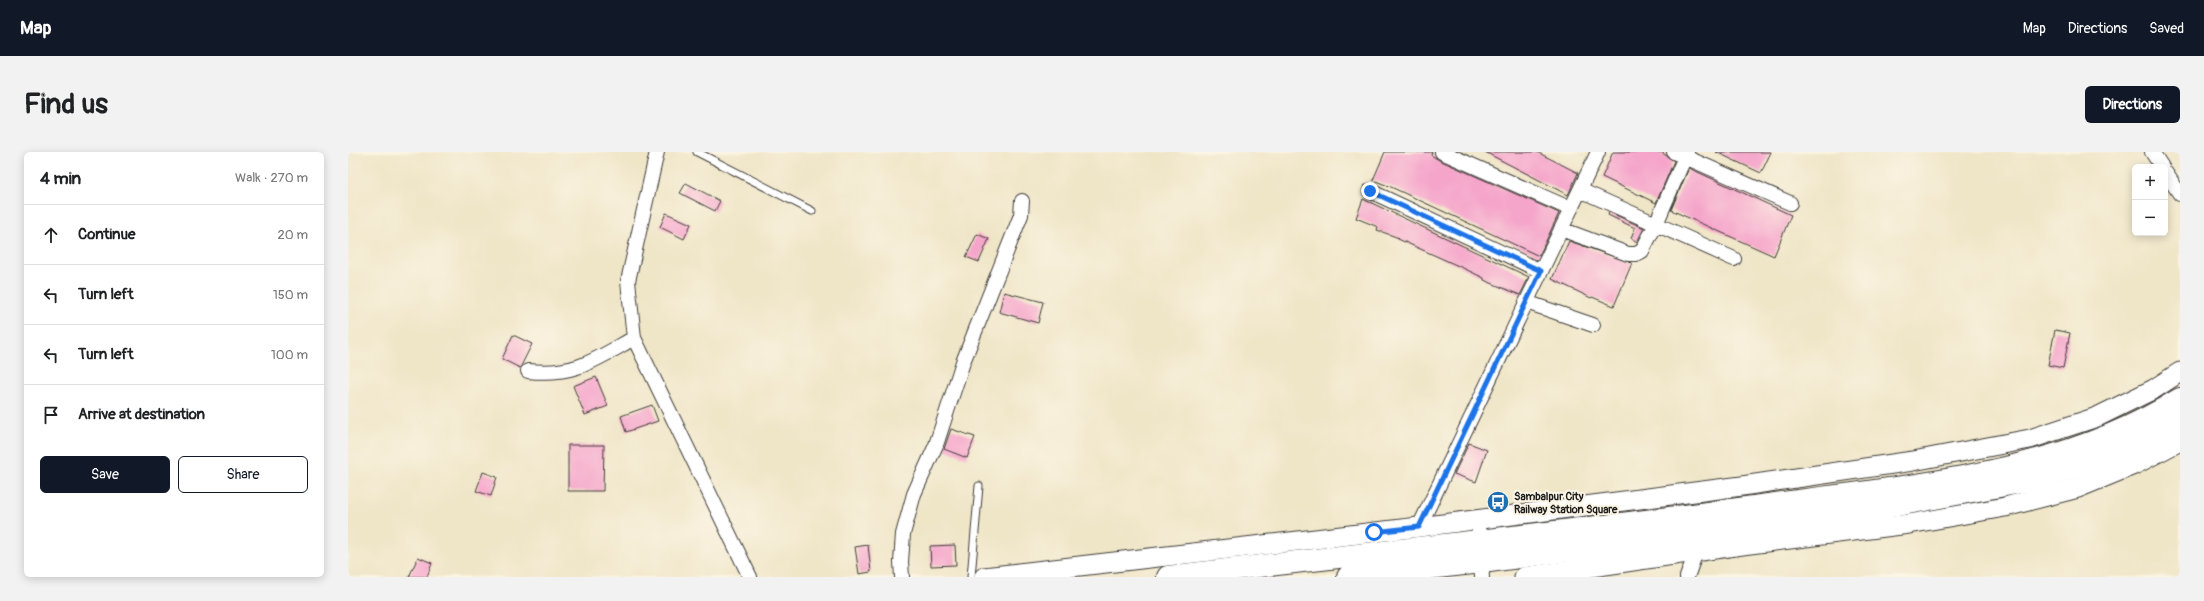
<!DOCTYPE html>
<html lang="en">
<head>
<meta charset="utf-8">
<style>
	:root { --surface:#fff; --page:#f2f2f2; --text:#202124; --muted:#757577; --line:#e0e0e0; --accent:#111827 }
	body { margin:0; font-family:Pangolin,sans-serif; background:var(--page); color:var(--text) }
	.controls { position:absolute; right:12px; top:12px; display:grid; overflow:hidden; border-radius:6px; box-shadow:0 2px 10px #0003 }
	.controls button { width:36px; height:36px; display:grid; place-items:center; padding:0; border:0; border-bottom:1px solid var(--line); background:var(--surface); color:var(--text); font:20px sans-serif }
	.stop { position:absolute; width:12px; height:12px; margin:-9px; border:3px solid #1a73e8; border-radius:50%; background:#fff }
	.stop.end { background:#1a73e8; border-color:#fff; box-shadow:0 1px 4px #0008 }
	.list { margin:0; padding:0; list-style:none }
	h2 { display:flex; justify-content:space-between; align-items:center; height:52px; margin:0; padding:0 16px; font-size:17px }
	h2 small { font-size:13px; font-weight:400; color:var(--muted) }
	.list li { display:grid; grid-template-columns:26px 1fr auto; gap:12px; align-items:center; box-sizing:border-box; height:60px; padding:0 16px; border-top:1px solid var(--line) }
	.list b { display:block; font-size:15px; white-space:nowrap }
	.list em { font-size:13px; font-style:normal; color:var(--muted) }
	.actions { display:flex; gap:8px; padding:12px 16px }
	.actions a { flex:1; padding:9px 0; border:1px solid var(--accent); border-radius:6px; text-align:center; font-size:14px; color:var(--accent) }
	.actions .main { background:var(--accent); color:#fff }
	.icon { flex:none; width:22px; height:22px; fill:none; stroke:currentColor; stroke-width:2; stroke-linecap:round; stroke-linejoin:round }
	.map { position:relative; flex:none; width:1832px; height:425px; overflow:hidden; border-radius:6px }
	header { display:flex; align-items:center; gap:24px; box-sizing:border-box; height:56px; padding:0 20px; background:var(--accent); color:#fff }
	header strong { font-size:19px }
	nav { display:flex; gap:22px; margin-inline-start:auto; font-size:14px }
	.intro { display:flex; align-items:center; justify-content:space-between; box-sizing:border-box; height:96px; padding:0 24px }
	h1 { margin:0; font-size:28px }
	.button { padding:10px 18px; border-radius:6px; background:var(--accent); color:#fff; font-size:14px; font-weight:700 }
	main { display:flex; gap:24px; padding:0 24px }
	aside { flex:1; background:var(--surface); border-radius:6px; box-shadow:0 2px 10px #0003 }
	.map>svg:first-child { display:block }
	.building { fill:#f5a5ca }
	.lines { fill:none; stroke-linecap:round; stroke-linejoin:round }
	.lane-casing { stroke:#3c3a36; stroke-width:9 }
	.street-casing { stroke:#3c3a36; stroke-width:16 }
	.secondary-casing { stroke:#3c3a36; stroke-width:21 }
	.highway-casing { stroke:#3c3a36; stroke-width:24 }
	.lane { stroke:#fff; stroke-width:7 }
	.street { stroke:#fff; stroke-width:14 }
	.secondary { stroke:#fff; stroke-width:19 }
	.highway { stroke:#fff; stroke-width:22 }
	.route { stroke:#1a73e8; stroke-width:5 }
	.labels { text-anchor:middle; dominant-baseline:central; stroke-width:4; stroke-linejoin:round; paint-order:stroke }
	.poi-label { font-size:11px; font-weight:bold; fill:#1c1c1c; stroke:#fcf5e5; text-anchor:start }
</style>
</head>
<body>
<header>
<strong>Map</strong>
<nav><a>Map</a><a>Directions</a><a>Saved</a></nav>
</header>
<div class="intro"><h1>Find us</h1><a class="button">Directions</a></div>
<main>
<aside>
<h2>4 min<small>Walk · 270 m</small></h2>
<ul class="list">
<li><svg class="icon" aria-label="ahead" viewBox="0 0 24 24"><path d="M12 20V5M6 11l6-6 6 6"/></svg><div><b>Continue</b></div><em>20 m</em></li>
<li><svg class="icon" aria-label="left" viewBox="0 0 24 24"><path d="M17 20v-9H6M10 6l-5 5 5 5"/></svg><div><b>Turn left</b></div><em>150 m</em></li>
<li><svg class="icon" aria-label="left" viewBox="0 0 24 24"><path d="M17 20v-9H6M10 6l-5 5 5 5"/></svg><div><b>Turn left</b></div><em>100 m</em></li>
<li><svg class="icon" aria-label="arrive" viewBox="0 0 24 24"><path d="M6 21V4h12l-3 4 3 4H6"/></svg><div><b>Arrive at destination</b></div></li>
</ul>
<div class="actions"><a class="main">Save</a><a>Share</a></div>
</aside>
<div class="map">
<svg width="1832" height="425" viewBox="0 0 1832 425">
	<rect width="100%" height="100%" fill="#fcf5e5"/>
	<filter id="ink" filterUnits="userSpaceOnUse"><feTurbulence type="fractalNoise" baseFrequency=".025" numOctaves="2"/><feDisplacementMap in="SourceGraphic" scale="8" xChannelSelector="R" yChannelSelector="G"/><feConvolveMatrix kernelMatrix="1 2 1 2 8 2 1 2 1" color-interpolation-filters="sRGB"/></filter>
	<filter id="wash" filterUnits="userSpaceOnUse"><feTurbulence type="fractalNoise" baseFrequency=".012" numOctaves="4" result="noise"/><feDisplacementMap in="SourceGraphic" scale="16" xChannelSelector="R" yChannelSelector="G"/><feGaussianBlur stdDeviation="0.9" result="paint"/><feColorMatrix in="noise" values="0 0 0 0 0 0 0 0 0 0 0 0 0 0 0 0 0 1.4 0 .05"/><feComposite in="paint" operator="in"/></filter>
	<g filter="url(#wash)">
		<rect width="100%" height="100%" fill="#efe5c7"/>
		<g id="blocks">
			<path class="building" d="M1037,0H1084L1083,3L1091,8L1211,61L1191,104L1043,35L1025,28Z
				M1137,0H1189L1230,21L1220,43Z
				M1265,0H1313L1326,9L1308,51L1254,25Z
				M1368,0H1423L1413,21Z
				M1341,16L1443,63L1426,104L1323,58Z
				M338,31L372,49L367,59L332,41Z
				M1015,47L1181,125L1172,143L1136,128V126L1115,116L1050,87L1051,86L1029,78L1030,75L1008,66Z
				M1261,60L1296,76L1289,90L1283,86L1287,76L1260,63Z
				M318,61L343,72L336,87L312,75Z
				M629,82L641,87L631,110L618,105Z
				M1221,89L1284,111L1266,154L1244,145L1243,146L1204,127Z
				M656,140L695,150L690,171L651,160Z
				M1707,178L1722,181L1715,216L1700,213Z
				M165,183L184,192L172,216L154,207Z
				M248,225L260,254L237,263L225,234Z
				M304,253L310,269L278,280L273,264Z
				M603,277L627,285L619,306L596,297Z
				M1121,291L1139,298L1128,330L1106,322Z
				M220,293H256L255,339H220Z
				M135,320L149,325L143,344L128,339Z
				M520,393L523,420L511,422L507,395Z
				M607,393L608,413L583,414L582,394Z
				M70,405L84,411L79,425H61Z"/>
		</g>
	</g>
	<g filter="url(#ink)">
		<use href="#blocks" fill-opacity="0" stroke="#3c3a36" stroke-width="1"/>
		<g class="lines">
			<g class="lane-casing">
				<path id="lane" d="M349,0L464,59
					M623,425L631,334"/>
			</g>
			<g class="street-casing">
				<path id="street" d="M309,0L280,129L286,186L402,425
					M1094,0L1223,57
					M1326,0L1442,51
					M1804,0L1814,15
					M1817,20L1832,42
					M1232,38L1386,107
					M1022,39L1193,119
					M1213,77L1280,102H1288L1294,99L1308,72L1339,0
					M1178,150L1245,173
					M180,219C227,224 247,208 286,186
					M1130,367L1134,425
					M1071,375L1250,0
					M554,425L553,410L555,382L566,342L588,293L615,210L673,63L674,49
					M1339,425L1348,400"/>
			</g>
			<g class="secondary-casing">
				<path id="secondary" d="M636,425L1071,375L1394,334L1565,309L1682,287L1749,265L1806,237L1832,220
					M1176,425L1394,393L1561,372L1657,355L1730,336L1786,313L1832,289"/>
			</g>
			<g class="highway-casing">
				<path id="highway" d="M820,425C1018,401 1216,381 1413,354C1554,334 1709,325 1832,247
					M1000,425L1134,410L1527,357L1684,328L1741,312L1813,279L1832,268"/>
			</g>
			<use href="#lane" class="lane"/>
			<use href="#street" class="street"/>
			<use href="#secondary" class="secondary"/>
			<use href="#highway" class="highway"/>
		</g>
	</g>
	<g class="lines" filter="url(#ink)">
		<path class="route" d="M1022,39L1193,119L1071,375L1026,380"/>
	</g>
	<defs>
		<g id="bus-disc" transform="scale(1.15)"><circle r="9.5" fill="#1f6fb2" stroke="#fcf5e5"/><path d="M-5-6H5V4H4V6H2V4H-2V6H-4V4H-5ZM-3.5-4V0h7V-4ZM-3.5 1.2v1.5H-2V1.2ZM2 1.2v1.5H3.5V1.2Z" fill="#fff"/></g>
	</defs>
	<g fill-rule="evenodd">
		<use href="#bus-disc" x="1150" y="350"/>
	</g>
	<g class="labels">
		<g class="poi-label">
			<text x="1166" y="344">Sambalpur City<tspan x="1166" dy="13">Railway Station Square</tspan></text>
		</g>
	</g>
</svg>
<div class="controls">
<button>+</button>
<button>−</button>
</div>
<div class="stop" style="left:1026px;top:380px"></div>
<div class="stop end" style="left:1022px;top:39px"></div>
</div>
</main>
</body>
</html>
